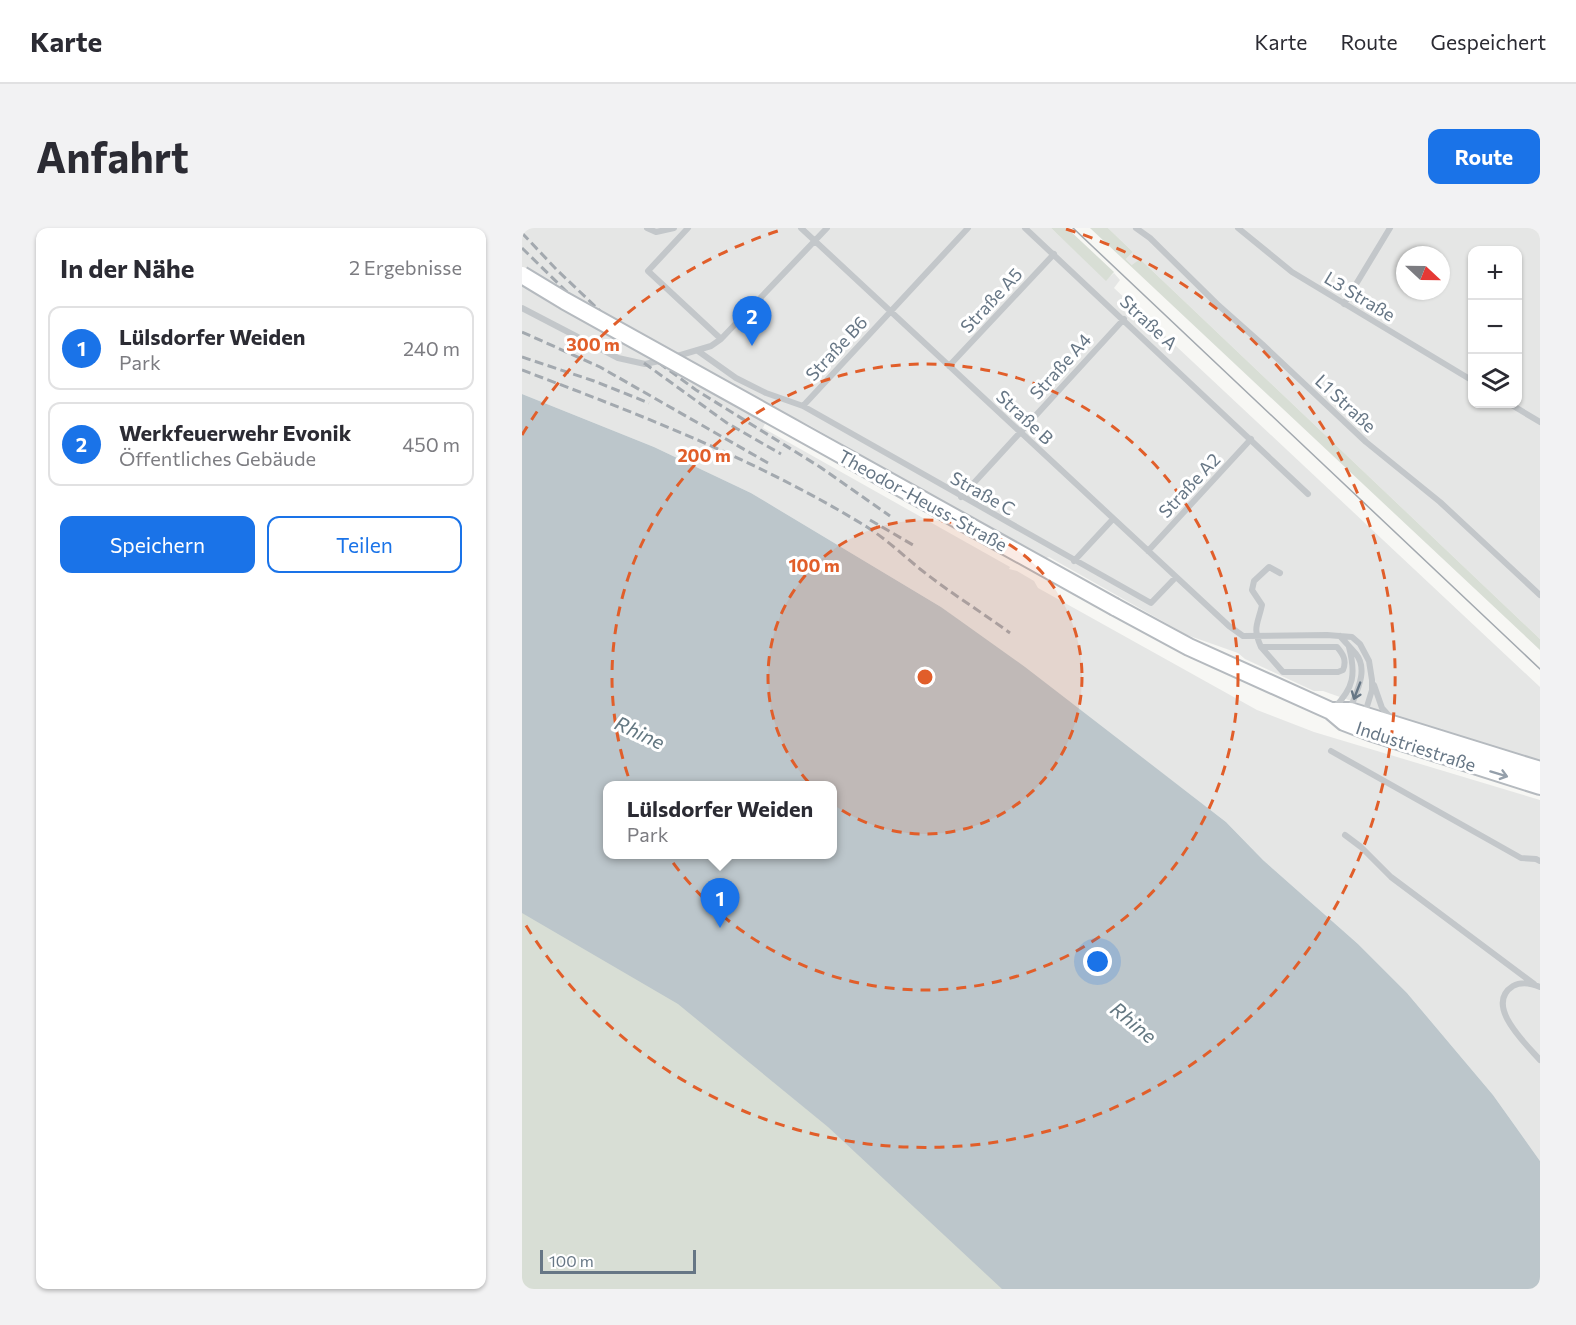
<!DOCTYPE html>
<html lang="de">
<head>
<meta charset="utf-8">
<style>
	:root { --surface:#fff; --page:#f2f2f3; --text:#2b2b33; --muted:#7c7c81; --line:#e1e1e2; --accent:#1a73e8 }
	body { margin:0; font-family:Commissioner,sans-serif; background:var(--page); color:var(--text) }
	.controls { position:absolute; right:18px; top:18px; display:grid; overflow:hidden; border-radius:12px; box-shadow:0 2px 4px #0004 }
	.controls button { width:54px; height:54px; display:grid; place-items:center; padding:0; border:0; border-bottom:2px solid var(--line); background:var(--surface); color:var(--text); font:30px sans-serif }
	.compass { position:absolute; left:874px; top:18px; width:54px; height:54px; border-radius:50%; background:var(--surface); box-shadow:0 2px 4px #0004; rotate:112deg }
	.scale { position:absolute; left:18px; bottom:15px; width:156px; box-sizing:border-box; padding-left:6px; border:3px solid #667685; border-top:0; font-size:16px; line-height:21px; white-space:nowrap; color:#667685; -webkit-text-stroke:4px #fff; paint-order:stroke }
	.you { position:absolute; left:576px; top:734px; width:21px; height:21px; margin:-15px; border:4px solid #fff; border-radius:50%; background:#1a73e8; box-shadow:0 0 0 9px #1a73e833 }
	.badge { display:grid; place-items:center; width:39px; height:39px; border-radius:50%; background:var(--accent); color:#fff; font-size:20px; font-weight:700 }
	.pin { position:absolute; translate:-50% -50px; filter:drop-shadow(0 2px 3px #0008) }
	.pin::after { content:''; position:absolute; top:32px; width:21px; height:18px; background:inherit; clip-path:polygon(0 0,100% 0,50% 100%) }
	.popup { position:absolute; left:81px; top:553px; width:234px; height:78px; box-sizing:border-box; display:grid; place-content:center; border-radius:12px; background:var(--surface); filter:drop-shadow(0 2px 4px #0005); font-size:20px; white-space:nowrap; color:var(--muted) }
	.popup b { font-size:22px; color:var(--text) }
	.popup::after { content:''; position:absolute; left:50%; top:100%; margin-left:-12px; border:12px solid transparent; border-top-color:var(--surface) }
	.list { margin:0; padding:0; list-style:none }
	h2 { display:flex; justify-content:space-between; align-items:center; height:78px; margin:0; padding:0 24px; font-size:26px }
	h2 small { font-size:20px; font-weight:400; color:var(--muted) }
	.list li { display:grid; grid-template-columns:39px 1fr auto; gap:18px; align-items:center; box-sizing:border-box; height:84px; margin:0 12px 12px; padding:0 12px; border:2px solid var(--line); border-radius:12px }
	.list b { display:block; font-size:22px; white-space:nowrap }
	.list p { margin:0; font-size:20px; white-space:nowrap; color:var(--muted) }
	.list em { font-size:20px; font-style:normal; color:var(--muted) }
	.actions { display:flex; gap:12px; padding:18px 24px }
	.actions a { flex:1; padding:14px 0; border:2px solid var(--accent); border-radius:12px; text-align:center; font-size:21px; color:var(--accent) }
	.actions .main { background:var(--accent); color:#fff }
	.icon { flex:none; width:33px; height:33px; fill:none; stroke:currentColor; stroke-width:2; stroke-linecap:round; stroke-linejoin:round }
	.map { position:relative; flex:none; width:1018px; height:1061px; overflow:hidden; border-radius:12px }
	header { display:flex; align-items:center; gap:36px; box-sizing:border-box; height:84px; padding:0 30px; background:var(--surface); border-bottom:2px solid var(--line) }
	header strong { font-size:28px }
	nav { display:flex; gap:33px; margin-inline-start:auto; font-size:21px }
	.intro { display:flex; align-items:center; justify-content:space-between; box-sizing:border-box; height:144px; padding:0 36px }
	h1 { margin:0; font-size:42px }
	.button { padding:15px 27px; border-radius:12px; background:var(--accent); color:#fff; font-size:21px; font-weight:700 }
	main { display:flex; gap:36px; padding:0 36px }
	aside { flex:1; background:var(--surface); border-radius:12px; box-shadow:0 2px 4px #0004 }
	.map>svg:first-child { display:block }
	.built { fill:#e5e6e5; fill-rule:evenodd }
	.green { fill:#d8ded5 }
	.water { fill:#bcc6cb; fill-rule:evenodd }
	.lines { fill:none; stroke-linecap:round; stroke-linejoin:round }
	.secondary-casing { stroke:#b5babf; stroke-width:20 }
	.service { stroke:#c3c7ca; stroke-width:6 }
	.secondary { stroke:#fff; stroke-width:16 }
	.tram { stroke:#a3a9af; stroke-width:1.5 }
	.rail { stroke:#a3a9af; stroke-width:3; stroke-dasharray:9 4.5; stroke-linecap:butt }
	.secondary-bridge-casing { stroke:#b5babf; stroke-width:20; stroke-linecap:butt }
	.secondary-bridge { stroke:#fff; stroke-width:16 }
	.oneway { stroke:#667685 }
	.oneway2 { stroke:#949faa }
	.ring { fill:none; stroke:#e15e2a; stroke-width:3; stroke-dasharray:10 8 }
	.labels { text-anchor:middle; dominant-baseline:central; stroke-width:6; stroke-linejoin:round; paint-order:stroke }
	.street-label { font-size:18px; fill:#667685; stroke:#fff }
	.water-label { font-size:20px; font-style:italic; fill:#637781; stroke:#fff }
	.centre { fill:#e15e2a; stroke:#fff; stroke-width:3 }
	.ring-label { font-size:18px; text-anchor:middle; font-weight:bold; fill:#e15e2a; stroke:#fff; stroke-width:6; stroke-linejoin:round; paint-order:stroke }
</style>
</head>
<body>
<header>
<strong>Karte</strong>
<nav><a>Karte</a><a>Route</a><a>Gespeichert</a></nav>
</header>
<div class="intro"><h1>Anfahrt</h1><a class="button">Route</a></div>
<main>
<aside>
<h2>In der Nähe<small>2 Ergebnisse</small></h2>
<ul class="list">
<li><span class="badge">1</span><div><b>Lülsdorfer Weiden</b><p>Park</p></div><em>240 m</em></li>
<li><span class="badge">2</span><div><b>Werkfeuerwehr Evonik</b><p>Öffentliches Gebäude</p></div><em>450 m</em></li>
</ul>
<div class="actions"><a class="main">Speichern</a><a>Teilen</a></div>
</aside>
<div class="map">
<svg width="1018" height="1061" viewBox="0 0 1018 1061">
	<rect width="100%" height="100%" fill="#f7f7f4"/>
	<path class="built" d="M0,0H529L584,52L592,45L598,52L592,60L1018,459V535L883,492L801,463H792L723,431L716,425L665,407L527,329L521,331L287,197L250,179L241,200L488,339L487,341L495,343L512,353L516,360L735,482L792,504L1018,572V933L971,867L885,765L836,716L741,632L704,594L665,564L419,379L229,265L132,219L0,166Z
		M586,0H1018V411L618,31L611,38L604,31L611,24ZM951,22H996V176H951ZM883,27H919V63H883Z"/>
	<path class="green" d="M529,0H545L592,44L584,53Z
		M568,0H586L611,24L604,31L610,37L618,31L1018,411V422Z
		M0,438L86,558V626L716,1061H0Z"/>
	<path class="water" d="M0,166L132,219L229,265L419,379L503,439L704,594L741,632L836,716L885,765L971,867L1018,933V1061H480L306,899L156,776L0,685ZM86,558H310V626H86Z"/>
	<g class="lines">
		<g class="secondary-casing">
			<path id="secondary" d="M593,379L667,419L809,483L822,494L848,504L1018,558
				M809,483H828L1018,542"/>
		</g>
		<path class="service" d="M125,0L134,4L152,0
			M166,0L126,43L199,111
			M279,0L707,398L721,408L805,407L830,409L838,416L847,433L850,452V462L843,485
			M503,0L786,266
			M614,0L628,10L695,76L740,116L844,214L918,274L1018,367
			M716,0L770,44L951,153
			M822,76L868,0
			M0,80L96,130L123,136L142,132
			M176,123L214,150L244,165L281,178L629,375L654,349
			M152,129L189,118L199,111L305,0
			M427,138L532,26
			M988,176L1018,194
			M281,178L446,0
			M439,269L602,91
			M626,323L729,211
			M552,333L591,291
			M818,408C823,414 829,420 834,426C847,442 834,465 828,481
			M739,419L761,444H816L821,442C825,432 821,426 815,419H739C730,399 736,396 740,377L730,362L732,353L747,339L758,345
			M852,457L860,480L869,490
			M812,480C832,460 834,446 827,419
			M809,523L999,630L1014,631L1018,633
			M823,607L839,619L869,649L1012,756
			M1018,759C1009,755 1000,753 991,758C961,777 1005,817 1018,832"/>
		<use href="#secondary" class="secondary"/>
		<path class="tram" d="M551,0L1018,441"/>
		<path class="rail" d="M0,5L35,42L118,121L174,162L298,239L368,288
			M0,20L92,110
			M0,104L78,139L246,235
			M0,129L72,153L127,175
			M122,135L205,195L259,226
			M0,142C119,187 236,232 345,299C364,311 381,327 398,341C427,364 458,383 488,405
			M348,292L391,317"/>
		<g class="secondary-bridge-casing">
			<path id="secondary-bridge" d="M0,47L43,73L593,379"/>
		</g>
		<use href="#secondary-bridge" class="secondary-bridge"/>
	</g>
	<defs><path id="oneway-shaft" d="M-6 0H5M1.5-3L5.5 0L1.5 3" fill="none" stroke-width="1.6" stroke-linecap="round" stroke-linejoin="round" transform="scale(1.5)"/></defs>
	<use class="oneway" href="#oneway-shaft" transform="translate(835 463) rotate(111)"/>
	<use class="oneway2" href="#oneway-shaft" transform="translate(977 546) rotate(17)"/>
	<circle cx="403" cy="449" r="157" fill="#e15e2a" fill-opacity=".12"/>
	<g class="ring">
		<circle cx="403" cy="449" r="157"/>
		<circle cx="403" cy="449" r="313"/>
		<path d="M0 207A470 470 0 0 1 262 1M544 1A470 470 0 1 1 0 691"/>
	</g>
	<g class="labels">
		<g class="street-label">
			<text transform="translate(838 68) rotate(31)">L3 Straße</text>
			<text transform="translate(469 72) rotate(-47)">Straße A5</text>
			<text transform="translate(627 94) rotate(43)">Straße A</text>
			<text transform="translate(314 120) rotate(-47)">Straße B6</text>
			<text transform="translate(538 138) rotate(-48)">Straße A4</text>
			<text transform="translate(824 175) rotate(43)">L1 Straße</text>
			<text transform="translate(503 189) rotate(43)">Straße B</text>
			<text transform="translate(667 257) rotate(-47)">Straße A2</text>
			<text transform="translate(461 265) rotate(29)">Straße C</text>
			<text transform="translate(401 272) rotate(29)">Theodor-Heuss-Straße</text>
			<text transform="translate(894 518) rotate(18)">Industriestraße</text>
		</g>
		<g class="water-label">
			<text transform="translate(118 504) rotate(25)">Rhine</text>
			<text transform="translate(612 794) rotate(39)">Rhine</text>
		</g>
	</g>
	<circle cx="403" cy="449" r="9" class="centre"/>
	<g class="ring-label">
		<text x="71" y="123">300 m</text>
		<text x="182" y="234">200 m</text>
		<text x="292" y="344">100 m</text>
	</g>
</svg>
<div class="controls">
<button>+</button>
<button>−</button>
<button><svg class="icon" aria-label="layers" viewBox="0 0 24 24"><path d="M12 4l9 5-9 5-9-5zM3 14l9 5 9-5"/></svg></button>
</div>
<svg class="compass" viewBox="-18 -18 36 36"><path d="M0-13l5 13h-10z" fill="#e53935"/><path d="M0 13l5-13h-10z" fill="#7c7c81"/></svg>
<div class="scale">100 m</div>
<div class="you"></div>
<div class="pin badge" style="left:198px;top:700px">1</div>
<div class="popup"><b>Lülsdorfer Weiden</b>Park</div>
<div class="pin badge" style="left:230px;top:118px">2</div>
</div>
</main>
</body>
</html>
